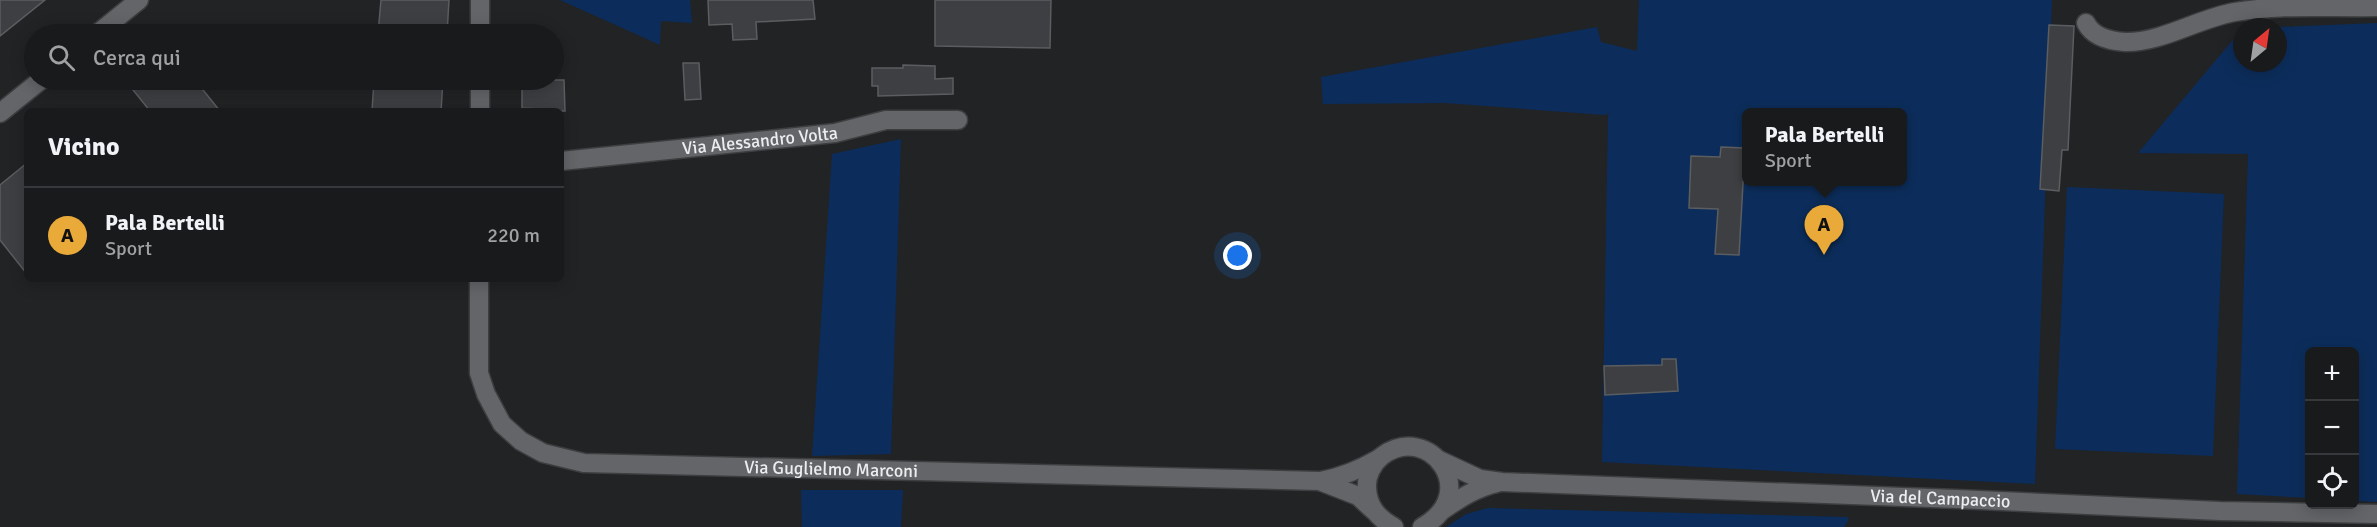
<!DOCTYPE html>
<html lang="it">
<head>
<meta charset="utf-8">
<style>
	:root { --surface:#191a1c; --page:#222325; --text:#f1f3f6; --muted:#9fa1a3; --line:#37383b; --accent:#eaaa39 }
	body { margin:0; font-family:Signika,sans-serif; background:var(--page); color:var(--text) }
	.controls { position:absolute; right:18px; bottom:18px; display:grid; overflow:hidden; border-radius:9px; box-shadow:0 3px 15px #0003 }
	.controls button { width:54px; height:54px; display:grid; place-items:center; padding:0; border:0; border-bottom:2px solid var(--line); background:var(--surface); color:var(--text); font:30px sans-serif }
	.compass { position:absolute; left:2233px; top:18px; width:54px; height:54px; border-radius:50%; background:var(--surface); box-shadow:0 3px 15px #0003; rotate:29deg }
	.you { position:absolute; left:1238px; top:256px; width:21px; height:21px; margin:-15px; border:4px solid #fff; border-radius:50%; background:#1a73e8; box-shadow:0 0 0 9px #1a73e833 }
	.badge { display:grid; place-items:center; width:39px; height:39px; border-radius:50%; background:var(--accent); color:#111; font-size:20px; font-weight:700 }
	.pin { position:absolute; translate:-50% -50px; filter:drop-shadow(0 2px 3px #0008) }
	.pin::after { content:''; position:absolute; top:32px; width:21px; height:18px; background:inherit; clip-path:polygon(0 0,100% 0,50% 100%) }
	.popup { position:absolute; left:1742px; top:108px; width:165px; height:78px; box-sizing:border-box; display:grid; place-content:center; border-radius:9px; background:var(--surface); filter:drop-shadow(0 2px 4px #0005); font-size:20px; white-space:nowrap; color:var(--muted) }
	.popup b { font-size:22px; color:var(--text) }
	.popup::after { content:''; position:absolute; left:50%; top:100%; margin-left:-12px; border:12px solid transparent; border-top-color:var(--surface) }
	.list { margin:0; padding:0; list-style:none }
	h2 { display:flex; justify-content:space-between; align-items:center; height:78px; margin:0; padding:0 24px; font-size:26px }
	h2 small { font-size:20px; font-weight:400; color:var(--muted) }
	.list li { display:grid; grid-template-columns:39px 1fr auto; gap:18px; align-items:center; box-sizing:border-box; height:96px; padding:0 24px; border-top:2px solid var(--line) }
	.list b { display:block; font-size:22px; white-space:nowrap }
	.list p { margin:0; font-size:20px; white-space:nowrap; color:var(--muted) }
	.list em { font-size:20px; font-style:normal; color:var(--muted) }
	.icon { flex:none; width:33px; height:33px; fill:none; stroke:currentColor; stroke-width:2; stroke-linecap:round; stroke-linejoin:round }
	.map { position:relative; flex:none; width:2377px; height:527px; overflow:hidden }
	.search { position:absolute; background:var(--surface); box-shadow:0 3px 15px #0003; left:24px; top:24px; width:540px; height:66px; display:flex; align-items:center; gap:15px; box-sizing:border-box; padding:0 21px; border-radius:33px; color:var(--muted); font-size:22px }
	.panel { position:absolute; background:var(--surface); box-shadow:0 3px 15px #0003; left:24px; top:108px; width:540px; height:174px; border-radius:9px }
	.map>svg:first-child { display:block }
	.green { fill:#0c2d5b; fill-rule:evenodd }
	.building { fill:#3d3f42; stroke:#5b5d60; stroke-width:1.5 }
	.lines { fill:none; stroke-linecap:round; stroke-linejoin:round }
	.street-casing { stroke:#3c3e3f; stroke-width:21 }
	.street { stroke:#636568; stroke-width:18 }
	.labels { text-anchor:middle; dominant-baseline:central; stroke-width:4.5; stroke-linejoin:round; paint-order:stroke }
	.street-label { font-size:18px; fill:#ebedee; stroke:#18191c }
</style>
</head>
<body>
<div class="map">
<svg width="2377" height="527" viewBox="0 0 2377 527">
	<rect width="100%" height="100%" fill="#212325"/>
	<path class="green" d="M560,0H690L692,23L661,21L660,45Z
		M1639,0H2052L2035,484L1602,462L1608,115L1611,113L1604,115L1445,103L1323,104L1321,77L1597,27L1601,42L1637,51ZM1746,112H1902V182H1746Z
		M2377,23V502L2355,501L2354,352H2310L2309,498L2237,494L2248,154L2138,153L2242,29V63H2278V27Z
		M901,139L891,454L812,456L832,154Z
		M2067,187L2224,194L2213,456L2055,449Z
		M801,490H903L901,527H802Z
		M1488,508L1847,517L1849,519L1844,527H1446L1466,514Z"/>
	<path class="building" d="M0,0H45L0,36Z
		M381,0H449L447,34H378Z
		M708,0H813L815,19L756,22L757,39L733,40L732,24L709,25Z
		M935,0H1051L1050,48L935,46Z
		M2049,25L2074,26L2068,150H2062L2059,191L2040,189Z
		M683,63H699L701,99L685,100Z
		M903,65L935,66V79L953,78V94L878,96V86H872V68H903Z
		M125,80H195L220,111H150Z
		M374,80H443L441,111H372Z
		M522,80H564L565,111H540V109L522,108Z
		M1721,147L1745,148L1739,255L1715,254L1718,209L1689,208L1691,156L1720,157Z
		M27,163V274L0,240V185Z
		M1662,359H1676L1678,391L1605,395L1604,366L1662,365Z"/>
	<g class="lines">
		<g class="street-casing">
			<g id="street">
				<path d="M2086,23C2093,37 2110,41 2125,42C2161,43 2199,18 2235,12C2281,4 2330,8 2377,7"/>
				<path d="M97,34L139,0"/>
				<path d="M480,34V0"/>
				<path d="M480,111V80"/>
				<path d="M0,113L41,80"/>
				<path id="s1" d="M561,161L835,133L886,120H958"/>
				<path id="s2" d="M479,279V373L486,394L502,424L521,441L543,453L584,463L1320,481C1342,477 1359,470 1378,459"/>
				<path id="s3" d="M1439,460L1480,479L1502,482L1957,499L2220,511L2377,514"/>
				<path d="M1322,482L1358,496L1373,510"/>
				<path d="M1443,510C1460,498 1476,488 1497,483"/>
				<path d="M1394,527C1378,518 1368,507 1367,488C1366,476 1373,463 1382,456C1429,421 1483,493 1422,527"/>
			</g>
		</g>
		<use href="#street" class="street"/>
	</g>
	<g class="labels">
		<g class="street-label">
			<text stroke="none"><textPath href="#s1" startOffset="200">Via Alessandro Volta</textPath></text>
			<text stroke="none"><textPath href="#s2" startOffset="490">Via Guglielmo Marconi</textPath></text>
			<text stroke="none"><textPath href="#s3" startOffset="506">Via del Campaccio</textPath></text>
		</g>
	</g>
</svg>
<div class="controls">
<button>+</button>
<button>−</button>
<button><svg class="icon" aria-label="locate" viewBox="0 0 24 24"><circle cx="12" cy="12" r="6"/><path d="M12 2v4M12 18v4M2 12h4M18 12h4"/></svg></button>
</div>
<svg class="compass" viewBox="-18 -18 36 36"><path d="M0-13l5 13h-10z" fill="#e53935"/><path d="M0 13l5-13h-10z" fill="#9fa1a3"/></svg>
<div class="you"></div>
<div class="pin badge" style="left:1824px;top:255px">A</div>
<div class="popup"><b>Pala Bertelli</b>Sport</div>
<div class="search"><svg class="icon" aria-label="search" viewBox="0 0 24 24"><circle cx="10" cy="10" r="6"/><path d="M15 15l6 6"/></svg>Cerca qui</div>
<section class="panel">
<h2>Vicino<small></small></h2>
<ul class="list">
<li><span class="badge">A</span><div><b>Pala Bertelli</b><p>Sport</p></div><em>220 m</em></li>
</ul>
</section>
</div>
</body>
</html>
